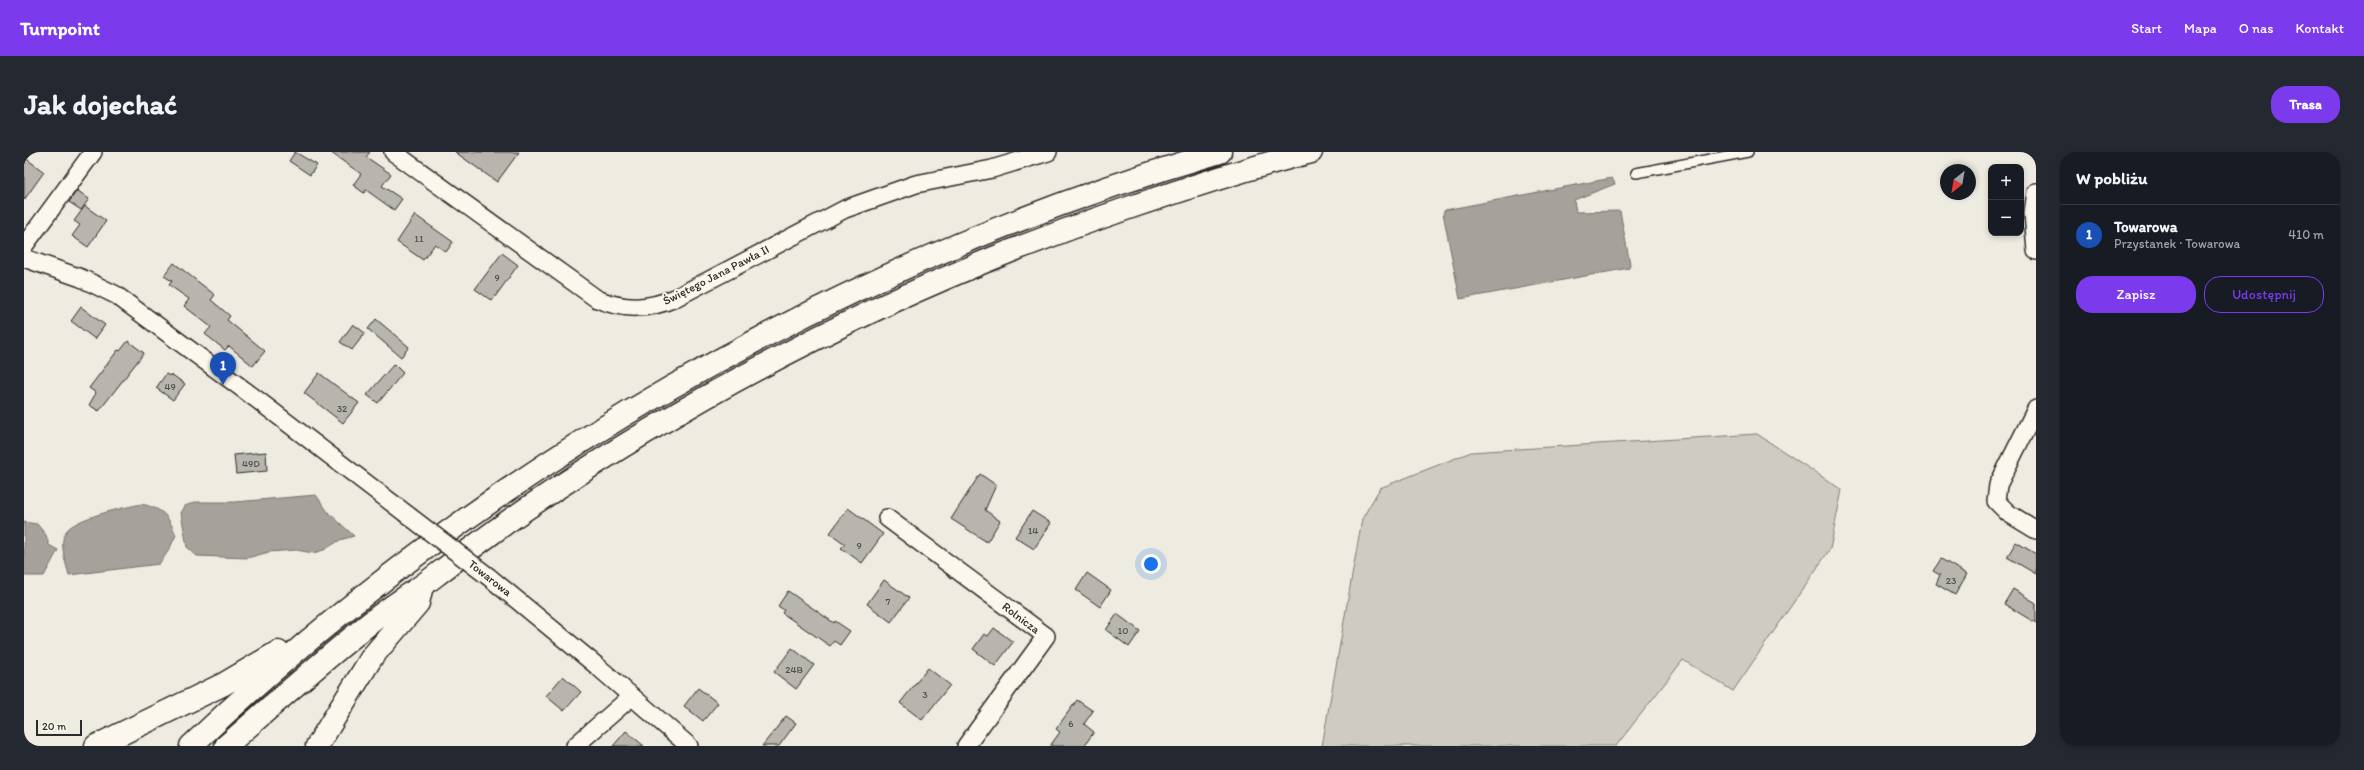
<!DOCTYPE html>
<html lang="pl">
<head>
<meta charset="utf-8">
<style>
	:root { --surface:#171b24; --page:#242831; --text:#f1f3f6; --muted:#9ea1a6; --line:#363941; --accent:#7c3aed }
	body { margin:0; font-family:Itim,sans-serif; background:var(--page); color:var(--text) }
	.controls { position:absolute; right:12px; top:12px; display:grid; overflow:hidden; border-radius:8px; box-shadow:0 2px 6px #0003 }
	.controls button { width:36px; height:36px; display:grid; place-items:center; padding:0; border:0; border-bottom:1px solid var(--line); background:var(--surface); color:var(--text); font:20px sans-serif }
	.compass { position:absolute; left:1916px; top:12px; width:36px; height:36px; border-radius:50%; background:var(--surface); box-shadow:0 2px 6px #0003; rotate:211deg }
	.scale { position:absolute; left:12px; bottom:10px; width:46px; box-sizing:border-box; padding-left:4px; border:2px solid #2b2b2b; border-top:0; font-size:11px; line-height:14px; white-space:nowrap; color:#2b2b2b; -webkit-text-stroke:3px #fbf7ec; paint-order:stroke }
	.you { position:absolute; left:1127px; top:412px; width:14px; height:14px; margin:-10px; border:3px solid #fff; border-radius:50%; background:#1a73e8; box-shadow:0 0 0 6px #1a73e833 }
	.badge { display:grid; place-items:center; width:26px; height:26px; border-radius:50%; background:var(--accent); color:#fff; font-size:13px; font-weight:700 }
	.pin { position:absolute; translate:-50% -33px; filter:drop-shadow(0 1px 2px #0008) }
	.pin::after { content:''; position:absolute; top:21px; width:14px; height:12px; background:inherit; clip-path:polygon(0 0,100% 0,50% 100%) }
	.list { margin:0; padding:0; list-style:none }
	h2 { display:flex; justify-content:space-between; align-items:center; height:52px; margin:0; padding:0 16px; font-size:17px }
	h2 small { font-size:13px; font-weight:400; color:var(--muted) }
	.list li { display:grid; grid-template-columns:26px 1fr auto; gap:12px; align-items:center; box-sizing:border-box; height:60px; padding:0 16px; border-top:1px solid var(--line) }
	.list b { display:block; font-size:15px; white-space:nowrap }
	.list p { margin:0; font-size:13px; white-space:nowrap; color:var(--muted) }
	.list em { font-size:13px; font-style:normal; color:var(--muted) }
	.actions { display:flex; gap:8px; padding:12px 16px }
	.actions a { flex:1; padding:9px 0; border:1px solid var(--accent); border-radius:16px; text-align:center; font-size:14px; color:var(--accent) }
	.actions .main { background:var(--accent); color:#fff }
	.map { position:relative; flex:none; width:2012px; height:594px; overflow:hidden; border-radius:16px }
	header { display:flex; align-items:center; gap:24px; box-sizing:border-box; height:56px; padding:0 20px; background:var(--accent); color:#fff }
	header strong { font-size:19px }
	nav { display:flex; gap:22px; margin-inline-start:auto; font-size:14px }
	.intro { display:flex; align-items:center; justify-content:space-between; box-sizing:border-box; height:96px; padding:0 24px }
	h1 { margin:0; font-size:28px }
	.button { padding:10px 18px; border-radius:16px; background:var(--accent); color:#fff; font-size:14px; font-weight:700 }
	main { display:flex; gap:24px; padding:0 24px }
	aside { flex:1; background:var(--surface); border-radius:16px; box-shadow:0 2px 6px #0003 }
	.map>svg:first-child { display:block }
	.green { fill:#cecbc2; stroke:#7c7b76 }
	.water { fill:#a4a29a; stroke:#74726e }
	.building { fill:#b8b5ae; stroke:#2b2b2b }
	.lines { fill:none; stroke-linecap:round; stroke-linejoin:round }
	.lane-casing { stroke:#2b2b2b; stroke-width:12 }
	.street-casing { stroke:#2b2b2b; stroke-width:20 }
	.primary-casing { stroke:#2b2b2b; stroke-width:25 }
	.lane { stroke:#fbf7ec; stroke-width:9 }
	.street { stroke:#fbf7ec; stroke-width:17 }
	.primary { stroke:#fbf7ec; stroke-width:22 }
	.street-bridge-casing { stroke:#2b2b2b; stroke-width:20; stroke-linecap:butt }
	.street-bridge { stroke:#fbf7ec; stroke-width:17 }
	.labels { text-anchor:middle; dominant-baseline:central; stroke-width:4; stroke-linejoin:round; paint-order:stroke }
	.number-label { font-size:10px; fill:#4e4e4c }
	.street-label { font-size:12px; fill:#2b2b2b; stroke:#fbf7ec }
</style>
</head>
<body>
<header>
<strong>Turnpoint</strong>
<nav><a>Start</a><a>Mapa</a><a>O nas</a><a>Kontakt</a></nav>
</header>
<div class="intro"><h1>Jak dojechać</h1><a class="button">Trasa</a></div>
<main>
<div class="map">
<svg width="2012" height="594" viewBox="0 0 2012 594">
	<rect width="100%" height="100%" fill="#eeebe0"/>
	<filter id="ink" filterUnits="userSpaceOnUse"><feTurbulence type="fractalNoise" baseFrequency=".025" numOctaves="2"/><feDisplacementMap in="SourceGraphic" scale="8" xChannelSelector="R" yChannelSelector="G"/><feConvolveMatrix kernelMatrix="1 2 1 2 8 2 1 2 1" color-interpolation-filters="sRGB"/></filter>
	<g filter="url(#ink)">
		<path class="green" d="M1733,282L1818,338L1806,397L1709,539L1659,508L1592,594H1298L1338,367L1356,336L1447,300Z"/>
		<path class="water" d="M1588,26L1591,32L1550,48L1552,60L1596,59L1606,112L1605,116L1436,147L1419,61L1421,58Z
			M292,343L304,360L330,384L316,388L300,398L289,401L272,398L245,400L223,406L173,404L163,395L157,361L161,354L171,350H211Z
			M118,352C140,358 143,362 152,383L145,398L135,412L45,423C42,412 35,392 41,381C48,366 102,355 118,352Z
			M0,370L13,372L22,383L25,393L34,398L20,424H0Z"/>
		<path class="building" d="M271,0L293,13L286,23L265,9Z
			M306,0H346L342,5L367,22L358,34L378,47L370,58L342,38L340,41L329,33L337,22Z
			M431,0H495L473,30Z
			M0,5L20,20L0,48Z
			M53,38L65,47L57,58L45,50Z
			M61,54L82,69L64,95L48,84L56,73L50,69Z
			M391,63L429,90L422,100L411,92L399,108L373,90Z
			M478,101L494,113L468,149L451,137Z
			M150,111L191,143L187,148L206,164L203,168L241,199L229,214L205,194L201,198L181,182L187,175L160,154L165,147L145,133L148,129L140,124Z
			M57,155L81,173L71,187L47,169Z
			M352,167L385,195L377,205L344,177Z
			M329,172L341,181L328,198L316,190Z
			M104,189L120,201L75,259L65,253L72,241L65,236L94,198L96,199Z
			M370,212L379,221L354,251L343,243Z
			M295,221L335,251L319,271L280,241Z
			M142,222L146,224L147,222L161,232L149,248L132,236Z
			M242,300L243,319L212,322L210,303Z
			M956,322L972,333L961,358L976,369L963,390L927,367Z
			M824,356L859,382L838,411L817,396L821,392L806,381Z
			M1008,359L1027,371L1010,397L991,385Z
			M1992,390L2012,402V422L1983,405Z
			M1917,407L1943,422L1931,443L1912,432L1916,423L1909,419Z
			M1063,421L1087,438L1076,455L1052,438Z
			M860,428L885,446L867,470L843,452Z
			M1989,437L2012,451V471L1980,452Z
			M764,439L810,471L811,469L826,479L816,493L810,489L806,494L758,461L760,458L754,454Z
			M1093,462L1116,479L1105,495L1082,478Z
			M970,476L989,490L971,514L949,497L960,482L964,484Z
			M768,496L790,513L772,537L750,520Z
			M904,516L926,533L898,568L876,551Z
			M539,524L557,540L540,559L522,544Z
			M674,536L694,551L679,569L660,554Z
			M1053,548L1069,559L1060,572L1070,580L1060,594H1026L1036,580L1032,577Z
			M762,564L772,571L755,594H738Z
			M602,579L620,594H589Z"/>
		<g class="lines">
			<g class="lane-casing">
				<path id="lane" d="M1612,21L1724,0"/>
			</g>
			<g class="street-casing">
				<path id="street" d="M369,0L573,147C600,158 624,158 651,146L821,57L892,32L968,17L1024,0
					M2012,40L2009,61L2012,99
					M0,94L69,0
					M0,106L57,126L92,143L235,249L385,364
					M2012,257L1974,333L1972,349L1984,361L2012,378
					M863,366L1022,484L942,594
					M465,425L573,514L665,594
					M551,594L608,544"/>
			</g>
			<g class="primary-casing">
				<path id="primary" d="M72,594L200,532L254,500
					M167,594C452,321 817,110 1196,0
					M202,594C252,550 302,505 355,464C373,450 393,438 411,424C441,401 471,378 502,357C689,230 893,127 1107,55C1166,35 1226,15 1287,0
					M293,594L348,505L394,451L397,438"/>
			</g>
			<use href="#lane" class="lane"/>
			<use href="#street" class="street"/>
			<use href="#primary" class="primary"/>
			<g class="street-bridge-casing">
				<path id="street-bridge" d="M385,364L465,425"/>
			</g>
			<use href="#street-bridge" class="street-bridge"/>
		</g>
	</g>
	<g class="labels">
		<g class="number-label">
			<text x="395" y="86">11</text>
			<text x="473" y="125">9</text>
			<text x="146" y="234">49</text>
			<text x="318" y="256">32</text>
			<text x="227" y="311">49D</text>
			<text x="1009" y="378">14</text>
			<text x="835" y="393">9</text>
			<text x="1927" y="428">23</text>
			<text x="864" y="449">7</text>
			<text x="1099" y="478">10</text>
			<text x="770" y="517">24B</text>
			<text x="901" y="542">3</text>
			<text x="1047" y="571">6</text>
		</g>
		<g class="street-label">
			<text transform="translate(692 123) rotate(-27)">Świętego Jana Pawła II</text>
			<text transform="translate(466 426) rotate(38)">Towarowa</text>
			<text transform="translate(997 466) rotate(37)">Rolnicza</text>
		</g>
	</g>
</svg>
<div class="controls">
<button>+</button>
<button>−</button>
</div>
<svg class="compass" viewBox="-18 -18 36 36"><path d="M0-13l5 13h-10z" fill="#e53935"/><path d="M0 13l5-13h-10z" fill="#9ea1a6"/></svg>
<div class="scale">20 m</div>
<div class="you"></div>
<div class="pin badge" style="left:199px;top:233px;background:#1a4fb4">1</div>
</div>
<aside>
<h2>W pobliżu<small></small></h2>
<ul class="list">
<li><span class="badge" style="background:#1a4fb4">1</span><div><b>Towarowa</b><p>Przystanek · Towarowa</p></div><em>410 m</em></li>
</ul>
<div class="actions"><a class="main">Zapisz</a><a>Udostępnij</a></div>
</aside>
</main>
</body>
</html>
